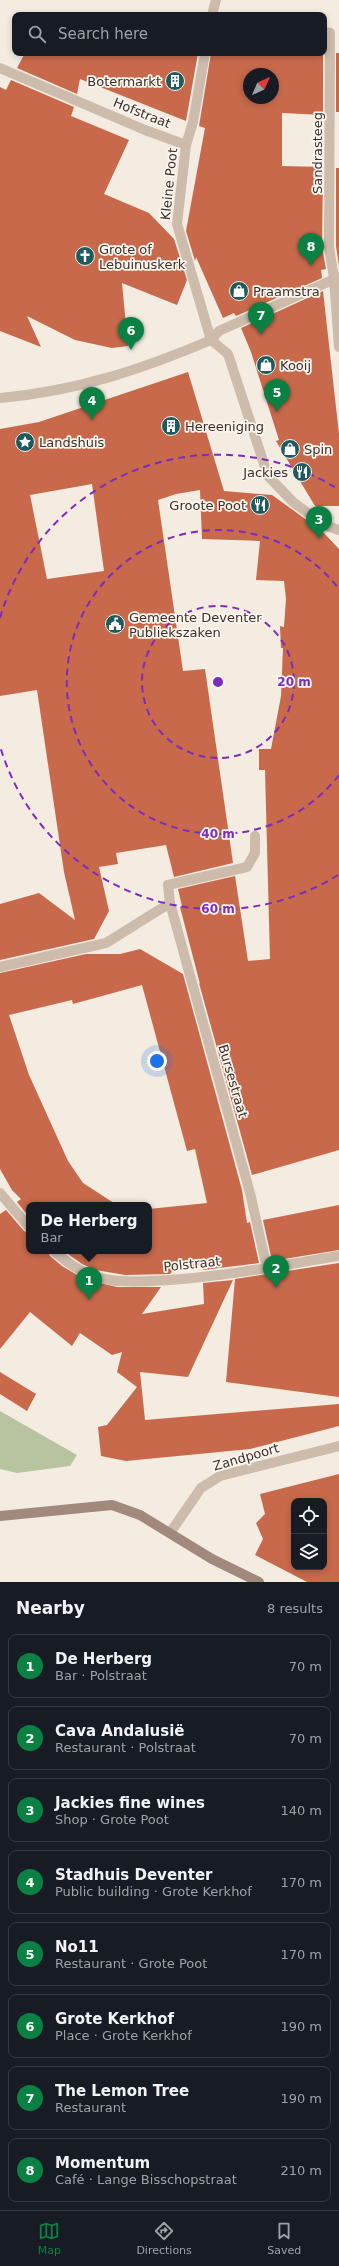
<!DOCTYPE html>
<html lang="en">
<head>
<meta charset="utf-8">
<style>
	:root { --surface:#171b24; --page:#242831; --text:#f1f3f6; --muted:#9ea1a6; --line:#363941; --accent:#0b8043 }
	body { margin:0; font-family:"DejaVu Sans",sans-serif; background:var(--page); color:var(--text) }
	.controls { position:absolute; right:12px; bottom:12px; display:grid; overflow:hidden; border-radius:8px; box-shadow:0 2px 6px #0003 }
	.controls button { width:36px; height:36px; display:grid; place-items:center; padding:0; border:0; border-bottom:1px solid var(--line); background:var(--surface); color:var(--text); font:20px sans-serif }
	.compass { position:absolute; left:243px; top:68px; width:36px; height:36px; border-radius:50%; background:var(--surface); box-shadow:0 2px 6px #0003; rotate:45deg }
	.you { position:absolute; left:157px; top:1061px; width:14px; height:14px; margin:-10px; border:3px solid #fff; border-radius:50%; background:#1a73e8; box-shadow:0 0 0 6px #1a73e833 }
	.badge { display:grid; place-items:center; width:26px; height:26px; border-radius:50%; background:var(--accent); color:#fff; font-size:13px; font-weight:700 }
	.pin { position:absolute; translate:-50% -33px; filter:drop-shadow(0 1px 2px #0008) }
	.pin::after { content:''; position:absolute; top:21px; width:14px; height:12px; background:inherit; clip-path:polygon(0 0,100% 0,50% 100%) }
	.popup { position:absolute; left:26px; top:1202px; width:126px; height:52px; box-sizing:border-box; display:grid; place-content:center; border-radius:8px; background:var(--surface); filter:drop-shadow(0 1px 3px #0005); font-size:13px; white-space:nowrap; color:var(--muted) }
	.popup b { font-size:15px; color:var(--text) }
	.popup::after { content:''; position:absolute; left:50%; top:100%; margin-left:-8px; border:8px solid transparent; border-top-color:var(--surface) }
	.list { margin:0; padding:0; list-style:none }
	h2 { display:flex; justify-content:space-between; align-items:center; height:52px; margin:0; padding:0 16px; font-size:17px }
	h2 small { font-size:13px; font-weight:400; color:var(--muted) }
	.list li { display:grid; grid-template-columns:26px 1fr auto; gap:12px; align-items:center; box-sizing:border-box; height:64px; margin:0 8px 8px; padding:0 8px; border:1px solid var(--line); border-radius:8px }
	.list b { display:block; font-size:15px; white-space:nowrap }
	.list p { margin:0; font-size:13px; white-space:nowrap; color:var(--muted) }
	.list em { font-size:13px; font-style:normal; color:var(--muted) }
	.icon { flex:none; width:22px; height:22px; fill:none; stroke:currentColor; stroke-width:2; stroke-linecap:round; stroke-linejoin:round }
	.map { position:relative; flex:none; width:339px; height:1582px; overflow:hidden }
	.search { position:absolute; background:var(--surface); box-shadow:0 2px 6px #0003; left:12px; right:12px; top:12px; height:44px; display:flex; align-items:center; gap:10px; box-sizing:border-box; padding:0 14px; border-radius:8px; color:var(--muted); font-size:15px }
	.sheet { height:628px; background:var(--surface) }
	nav { display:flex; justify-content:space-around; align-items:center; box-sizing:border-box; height:56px; border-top:1px solid var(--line); background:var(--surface); font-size:11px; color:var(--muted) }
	nav a { display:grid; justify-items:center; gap:2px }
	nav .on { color:var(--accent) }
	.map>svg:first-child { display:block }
	.green { fill:#b8c4a0 }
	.building { fill:#c8694b; fill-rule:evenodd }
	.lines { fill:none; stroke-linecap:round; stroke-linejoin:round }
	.street { stroke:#cdbbac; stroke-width:10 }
	.secondary { stroke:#a18a7d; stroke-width:10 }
	.ring { fill:none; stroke:#7b2cbf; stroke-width:2; stroke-dasharray:7 5 }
	.labels { text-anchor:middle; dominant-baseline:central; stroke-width:3.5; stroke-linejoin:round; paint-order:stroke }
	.poi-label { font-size:13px; fill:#3b302b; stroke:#fbf5ee; text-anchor:start }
	.street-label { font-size:13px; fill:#3b302b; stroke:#fbf5ee }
	.centre { fill:#7b2cbf; stroke:#fbf5ee; stroke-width:2 }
	.ring-label { font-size:12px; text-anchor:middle; font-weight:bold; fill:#7b2cbf; stroke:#fbf5ee; stroke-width:3.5; stroke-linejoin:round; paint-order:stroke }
</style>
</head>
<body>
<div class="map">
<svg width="339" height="1582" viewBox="0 0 339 1582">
	<rect width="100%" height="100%" fill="#f4ebe1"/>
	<path class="green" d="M0,1411L77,1455L70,1466L17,1473L0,1469Z"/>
	<path class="building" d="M25,53H198L186,121L80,79L77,94L17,68Z
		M211,53H323V115L282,113V166L323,167L322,247L326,269L321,270L322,278L236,316L234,313L223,318L196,257L195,261L186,231L205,128L199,126ZM249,74H273V98H249Z
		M336,53H339V112H336Z
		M11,80L74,107L71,116L129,140L104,194L149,213L174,239L187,280L177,305L122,283L128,346L112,348L75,340L27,316L41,347L0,331V87L6,90Z
		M336,168H339V266L336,246Z
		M323,291L339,434V506H315L276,441L279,440L251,352L241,328Z
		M188,372L224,491L272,495L322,531L339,549V1150L252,1175L199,983L200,984L180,907L182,906L178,889L235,876L248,961L270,959L265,770H259V749H271L281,696L283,648H281L280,626L284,627L286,599L284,581L256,580L260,541L202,539L200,490L176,494L158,500L183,671L205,669L233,863L174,877L166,845L116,853L118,864L99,867L109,911L94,939L0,960V904L39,893L75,920L64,872L37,690L0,696V429L39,422ZM92,484L104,571L47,579L30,495Z
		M140,949L183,974L242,1190L247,1223L250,1222L259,1263L203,1270V1265L173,1270L170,1274L125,1275L96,1270L82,1264L64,1251H149V1209L207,1203L195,1149L187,1151L142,985L73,1004L72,1000L9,1015L29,1075L68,1161L83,1183L117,1205H29V1217L17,1202L21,1199L12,1190L0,1169V973L86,954H120Z
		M339,1205V1250L272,1261L263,1220Z
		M6,1210L24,1231L29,1233V1251H48L50,1256L62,1266L84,1279L117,1287H161L142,1314L204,1304L203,1283L233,1280L188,1377L140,1372L145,1420L339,1404V1426L250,1449L126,1461L101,1456L98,1427L107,1425L137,1387L117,1372L122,1352L112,1355L80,1333L72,1346L30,1312L0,1349V1214Z
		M339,1263V1397L226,1382L235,1279Z
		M0,1372L36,1394L27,1411L0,1394Z
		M339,1474V1582H307L255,1555L263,1539L256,1523L265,1514L260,1494ZM294,1501H324V1567H294Z"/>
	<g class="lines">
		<path class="street" d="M212,15L216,0
			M324,32L330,33L329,247L334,278L339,347
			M205,53L193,122L186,145L177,224L211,340
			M0,68L145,130L186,145
			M211,340L228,354L268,476L293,502L324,525L339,530
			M0,398C77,391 140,370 211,340L219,331L339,277
			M170,903L168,885L247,867L255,853V836
			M0,967L106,943L170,903L250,1193L267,1268
			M0,1193L29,1227
			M54,1251C69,1265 88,1277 110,1280C130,1283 150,1281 170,1280C227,1276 283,1265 339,1256
			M170,1533L201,1488L220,1476L339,1446"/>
		<path class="secondary" d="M0,1516L112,1505L140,1515L212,1559L259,1582"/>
	</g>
	<g class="ring">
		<circle cx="218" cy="682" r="76"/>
		<path d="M339 775A152 152 0 1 1 339 589"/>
		<path d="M338 875A227 227 0 0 1 0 746M0 618A227 227 0 0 1 338 489"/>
	</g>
	<defs>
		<g id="building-disc" transform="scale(1)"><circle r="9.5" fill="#1f5a5e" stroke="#fbf5ee"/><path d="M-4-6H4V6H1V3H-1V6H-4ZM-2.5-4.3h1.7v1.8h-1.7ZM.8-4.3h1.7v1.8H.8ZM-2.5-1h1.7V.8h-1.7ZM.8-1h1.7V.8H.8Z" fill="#fff"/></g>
		<g id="church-disc" transform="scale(1)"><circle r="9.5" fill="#1f5a5e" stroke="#fbf5ee"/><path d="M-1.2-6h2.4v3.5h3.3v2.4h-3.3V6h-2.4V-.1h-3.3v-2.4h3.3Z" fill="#fff"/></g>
		<g id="shop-disc" transform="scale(1)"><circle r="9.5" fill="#1f5a5e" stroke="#fbf5ee"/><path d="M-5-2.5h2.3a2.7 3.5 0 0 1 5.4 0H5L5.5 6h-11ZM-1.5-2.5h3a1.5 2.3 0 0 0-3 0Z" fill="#fff"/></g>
		<g id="sight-disc" transform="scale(1)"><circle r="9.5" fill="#1f5a5e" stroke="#fbf5ee"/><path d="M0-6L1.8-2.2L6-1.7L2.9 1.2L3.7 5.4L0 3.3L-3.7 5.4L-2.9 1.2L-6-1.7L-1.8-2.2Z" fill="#fff"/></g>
		<g id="restaurant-disc" transform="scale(1)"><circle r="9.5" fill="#1f5a5e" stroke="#fbf5ee"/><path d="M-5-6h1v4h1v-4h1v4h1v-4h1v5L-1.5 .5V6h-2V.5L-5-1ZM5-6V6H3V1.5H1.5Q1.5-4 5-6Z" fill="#fff"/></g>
		<g id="civic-disc" transform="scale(1)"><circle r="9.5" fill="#1f5a5e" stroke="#fbf5ee"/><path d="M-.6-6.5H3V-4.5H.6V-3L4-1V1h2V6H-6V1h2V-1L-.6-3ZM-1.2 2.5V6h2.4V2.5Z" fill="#fff"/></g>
	</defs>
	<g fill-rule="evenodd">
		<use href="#building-disc" x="175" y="81"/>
		<use href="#church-disc" x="85" y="256"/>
		<use href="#shop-disc" x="239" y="291"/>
		<use href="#shop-disc" x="266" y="365"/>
		<use href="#building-disc" x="171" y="426"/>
		<use href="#sight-disc" x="25" y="442"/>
		<use href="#shop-disc" x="290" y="449"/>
		<use href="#restaurant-disc" x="302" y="472"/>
		<use href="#restaurant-disc" x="260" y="505"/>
		<use href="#civic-disc" x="115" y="624"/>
	</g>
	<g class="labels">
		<g class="poi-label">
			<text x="161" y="81" text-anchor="end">Botermarkt</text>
			<text x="99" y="249">Grote of<tspan x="99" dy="15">Lebuinuskerk</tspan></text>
			<text x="253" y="291">Praamstra</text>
			<text x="280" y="365">Kooij</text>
			<text x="185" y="426">Hereeniging</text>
			<text x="39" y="442">Landshuis</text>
			<text x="304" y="449">Spin</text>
			<text x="288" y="472" text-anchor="end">Jackies</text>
			<text x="246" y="505" text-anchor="end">Groote Poot</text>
			<text x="129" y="617">Gemeente Deventer<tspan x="129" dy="15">Publiekszaken</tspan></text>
		</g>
		<g class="street-label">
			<text transform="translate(142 113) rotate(22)">Hofstraat</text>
			<text transform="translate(317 153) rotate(-90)">Sandrasteeg</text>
			<text transform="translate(169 184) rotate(-84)">Kleine Poot</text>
			<text transform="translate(233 1081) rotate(74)">Bursestraat</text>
			<text transform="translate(192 1264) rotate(-6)">Polstraat</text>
			<text transform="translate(246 1457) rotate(-16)">Zandpoort</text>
		</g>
	</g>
	<circle cx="218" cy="682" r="6" class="centre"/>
	<g class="ring-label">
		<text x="294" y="686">20 m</text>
		<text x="218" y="838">40 m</text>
		<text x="218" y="913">60 m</text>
	</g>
</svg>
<div class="controls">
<button><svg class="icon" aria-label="locate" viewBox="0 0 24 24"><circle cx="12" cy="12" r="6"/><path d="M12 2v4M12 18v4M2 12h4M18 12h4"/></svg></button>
<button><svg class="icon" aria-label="layers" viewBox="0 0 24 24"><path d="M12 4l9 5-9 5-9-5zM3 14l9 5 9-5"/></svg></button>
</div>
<svg class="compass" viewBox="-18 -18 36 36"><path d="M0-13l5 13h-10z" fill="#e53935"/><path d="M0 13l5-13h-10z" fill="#9ea1a6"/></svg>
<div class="you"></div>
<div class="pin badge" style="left:89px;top:1300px">1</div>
<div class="popup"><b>De Herberg</b>Bar</div>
<div class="pin badge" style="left:276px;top:1288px">2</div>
<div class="pin badge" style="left:319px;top:539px">3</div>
<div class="pin badge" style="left:92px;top:420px">4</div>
<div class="pin badge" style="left:277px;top:412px">5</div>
<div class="pin badge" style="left:131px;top:350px">6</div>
<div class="pin badge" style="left:261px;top:335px">7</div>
<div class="pin badge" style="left:311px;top:266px">8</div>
<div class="search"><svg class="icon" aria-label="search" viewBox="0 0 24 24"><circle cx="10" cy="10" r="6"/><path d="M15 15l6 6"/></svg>Search here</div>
</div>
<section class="sheet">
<h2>Nearby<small>8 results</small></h2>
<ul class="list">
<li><span class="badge">1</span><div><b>De Herberg</b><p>Bar · Polstraat</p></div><em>70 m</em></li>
<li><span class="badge">2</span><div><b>Cava Andalusië</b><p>Restaurant · Polstraat</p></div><em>70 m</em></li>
<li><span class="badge">3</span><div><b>Jackies fine wines</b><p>Shop · Grote Poot</p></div><em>140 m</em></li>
<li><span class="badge">4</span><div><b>Stadhuis Deventer</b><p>Public building · Grote Kerkhof</p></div><em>170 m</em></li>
<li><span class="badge">5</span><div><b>No11</b><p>Restaurant · Grote Poot</p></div><em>170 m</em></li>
<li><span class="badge">6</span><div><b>Grote Kerkhof</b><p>Place · Grote Kerkhof</p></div><em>190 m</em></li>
<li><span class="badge">7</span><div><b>The Lemon Tree</b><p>Restaurant</p></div><em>190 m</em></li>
<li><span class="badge">8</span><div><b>Momentum</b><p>Café · Lange Bisschopstraat</p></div><em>210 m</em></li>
</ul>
</section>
<nav>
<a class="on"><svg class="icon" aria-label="map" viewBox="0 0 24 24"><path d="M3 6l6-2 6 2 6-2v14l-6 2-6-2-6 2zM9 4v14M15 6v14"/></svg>Map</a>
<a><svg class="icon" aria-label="directions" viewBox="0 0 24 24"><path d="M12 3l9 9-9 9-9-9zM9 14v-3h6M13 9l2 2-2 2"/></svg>Directions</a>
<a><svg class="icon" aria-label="saved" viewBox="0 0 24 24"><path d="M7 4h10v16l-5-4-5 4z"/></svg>Saved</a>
</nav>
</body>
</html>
